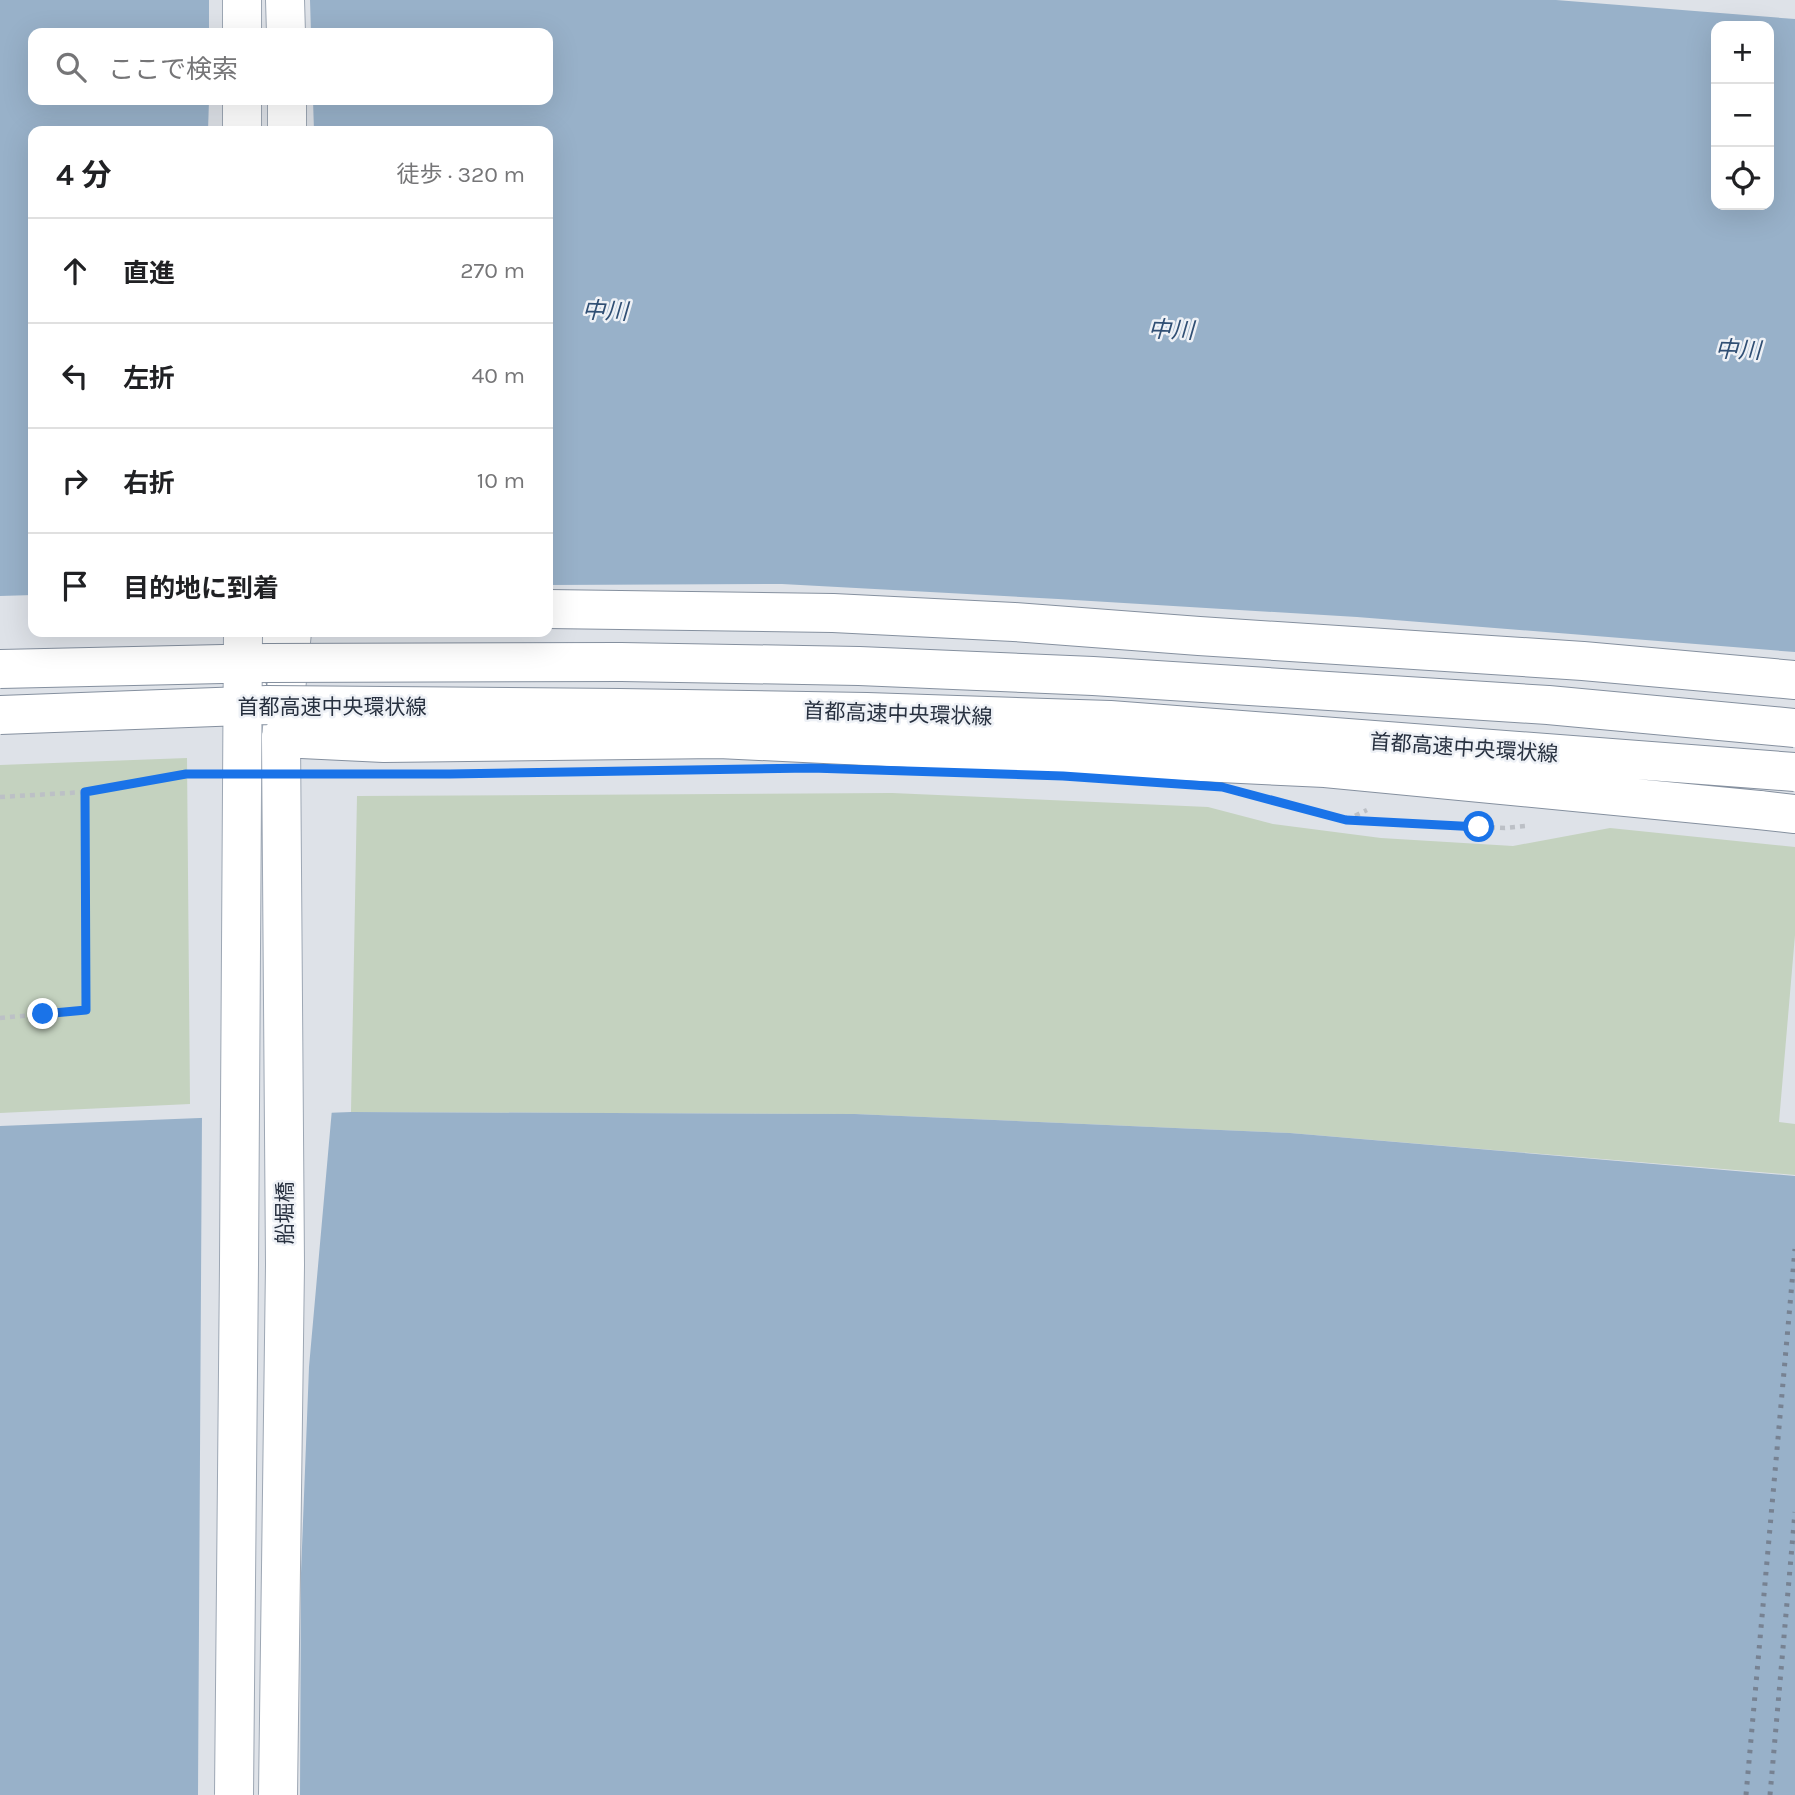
<!DOCTYPE html>
<html lang="ja">
<head>
<meta charset="utf-8">
<style>
	:root { --surface:#fff; --page:#f2f2f2; --text:#202124; --muted:#757577; --line:#e0e0e0 }
	body { margin:0; font-family:Karla,"Noto Sans JP",sans-serif; background:var(--page); color:var(--text) }
	.controls { position:absolute; right:21px; top:21px; display:grid; overflow:hidden; border-radius:14px; box-shadow:0 7px 28px #0002 }
	.controls button { width:63px; height:63px; display:grid; place-items:center; padding:0; border:0; border-bottom:2px solid var(--line); background:var(--surface); color:var(--text); font:35px sans-serif }
	.stop { position:absolute; width:21px; height:21px; margin:-16px; border:5px solid #1a73e8; border-radius:50%; background:#fff }
	.stop.end { background:#1a73e8; border-color:#fff; box-shadow:0 2px 7px #0008 }
	.list { margin:0; padding:0; list-style:none }
	h2 { display:flex; justify-content:space-between; align-items:center; height:91px; margin:0; padding:0 28px; font-size:30px }
	h2 small { font-size:23px; font-weight:400; color:var(--muted) }
	.list li { display:grid; grid-template-columns:46px 1fr auto; gap:21px; align-items:center; box-sizing:border-box; height:105px; padding:0 28px; border-top:2px solid var(--line) }
	.list b { display:block; font-size:26px; white-space:nowrap }
	.list em { font-size:23px; font-style:normal; color:var(--muted) }
	.icon { flex:none; width:38px; height:38px; fill:none; stroke:currentColor; stroke-width:2; stroke-linecap:round; stroke-linejoin:round }
	.map { position:relative; flex:none; width:1795px; height:1795px; overflow:hidden }
	.search { position:absolute; background:var(--surface); box-shadow:0 7px 28px #0002; left:28px; top:28px; width:525px; height:77px; display:flex; align-items:center; gap:18px; box-sizing:border-box; padding:0 24px; border-radius:14px; color:var(--muted); font-size:26px }
	.panel { position:absolute; background:var(--surface); box-shadow:0 7px 28px #0002; left:28px; top:126px; width:525px; height:511px; border-radius:14px }
	.map>svg:first-child { display:block }
	.green { fill:#c4d2bf }
	.water { fill:#98b1c9; fill-rule:evenodd }
	.pier { fill:#dee2e8 }
	.lines { fill:none; stroke-linecap:round; stroke-linejoin:round }
	.primary-casing { stroke:#9da7b4; stroke-width:40 }
	.motorway-casing { stroke:#85909f; stroke-width:40 }
	.path { stroke:#bcc0c6; stroke-width:4.5; stroke-dasharray:5 5; stroke-linecap:butt }
	.primary { stroke:#fff; stroke-width:38 }
	.motorway { stroke:#fff; stroke-width:38 }
	.rail { stroke:#778292; stroke-width:5; stroke-dasharray:3.5 7; stroke-linecap:butt }
	.primary-bridge-casing { stroke:#9da7b4; stroke-width:40; stroke-linecap:butt }
	.motorway-bridge-casing { stroke:#85909f; stroke-width:40; stroke-linecap:butt }
	.primary-bridge { stroke:#fff; stroke-width:38 }
	.motorway-bridge { stroke:#fff; stroke-width:38 }
	.route { stroke:#1a73e8; stroke-width:9 }
	.labels { text-anchor:middle; dominant-baseline:central; stroke-width:5; stroke-linejoin:round; paint-order:stroke }
	.street-label { font-size:21px; fill:#27303f; stroke:#eef1f6 }
	.water-label { font-size:23px; font-style:italic; fill:#304f74; stroke:#eef1f6 }
</style>
</head>
<body>
<div class="map">
<svg width="1795" height="1795" viewBox="0 0 1795 1795">
	<rect width="100%" height="100%" fill="#dee2e8"/>
	<path class="green" d="M187,758L190,1104L0,1113V765Z
		M892,793L1208,807L1273,824L1381,838L1513,846L1610,828L1795,847V935L1779,1122L1795,1124V1175L1290,1133L855,1114L351,1112L357,796Z"/>
	<path class="water" d="M0,0H1556L1795,19V652L1357,617L1058,599L782,584L548,585V131H33V595L0,596ZM1716,26H1769V205H1716ZM33,33H548V100H33Z
		M351,1112L855,1114L1290,1133L1795,1176V1795H0V1126Z"/>
	<path class="pier" d="M209,0H310L311,33H209Z
		M209,100H313L314,131H208Z
		M332,1109L309,1367L301,1573L300,1795H198L202,1114Z"/>
	<g class="lines">
		<g class="primary-casing">
			<path id="primary" d="M242,0V33
				M285,0L286,33
				M242,100V131
				M287,100V131
				M281,738L292,632"/>
		</g>
		<g class="motorway-casing">
			<path id="motorway" d="M548,609L833,613L1014,622L1199,636L1583,661L1795,680
				M248,690L243,683L266,639L272,632
				M1759,810L1795,814"/>
		</g>
		<path class="path" d="M0,797L85,792L186,774H205
			M1292,806L1346,820L1505,828L1526,826
			M1346,820L1367,810
			M0,1018L86,1010L85,792"/>
		<use href="#primary" class="primary"/>
		<use href="#motorway" class="motorway"/>
		<path class="rail" d="M1746,1795L1795,1249
			M1770,1795L1795,1512"/>
		<g class="primary-bridge-casing">
			<path id="primary-bridge" d="M234,1795L239,1264L243,632
				M278,1795L285,1265L281,738"/>
		</g>
		<g class="motorway-bridge-casing">
			<path id="motorway-bridge" d="M0,669L268,663L621,662L859,666L1093,676L1548,705L1795,728
				M0,715L267,705L620,708L867,712L1110,720L1795,772
				M281,738L384,743L719,739L1325,768L1759,810"/>
		</g>
		<use href="#primary-bridge" class="primary-bridge"/>
		<use href="#motorway-bridge" class="motorway-bridge"/>
	</g>
	<g class="lines">
		<path class="route" d="M43,1014L86,1010L85,792L186,774H450L811,768L1063,776L1222,787L1346,820L1479,827"/>
	</g>
	<g class="labels">
		<g class="street-label">
			<text x="332" y="707">首都高速中央環状線</text>
			<text transform="translate(898 714) rotate(2)">首都高速中央環状線</text>
			<text transform="translate(1464 748) rotate(4)">首都高速中央環状線</text>
			<text transform="translate(285 1213) rotate(-90)">船堀橋</text>
		</g>
		<g class="water-label">
			<text transform="translate(605 311) rotate(2)">中川</text>
			<text transform="translate(1171 330) rotate(2)">中川</text>
			<text transform="translate(1738 350) rotate(2)">中川</text>
		</g>
	</g>
</svg>
<div class="controls">
<button>+</button>
<button>−</button>
<button><svg class="icon" aria-label="locate" viewBox="0 0 24 24"><circle cx="12" cy="12" r="6"/><path d="M12 2v4M12 18v4M2 12h4M18 12h4"/></svg></button>
</div>
<div class="stop" style="left:1479px;top:827px"></div>
<div class="stop end" style="left:43px;top:1014px"></div>
<div class="search"><svg class="icon" aria-label="search" viewBox="0 0 24 24"><circle cx="10" cy="10" r="6"/><path d="M15 15l6 6"/></svg>ここで検索</div>
<section class="panel">
<h2>4 分<small>徒歩 · 320 m</small></h2>
<ul class="list">
<li><svg class="icon" aria-label="ahead" viewBox="0 0 24 24"><path d="M12 20V5M6 11l6-6 6 6"/></svg><div><b>直進</b></div><em>270 m</em></li>
<li><svg class="icon" aria-label="left" viewBox="0 0 24 24"><path d="M17 20v-9H6M10 6l-5 5 5 5"/></svg><div><b>左折</b></div><em>40 m</em></li>
<li><svg class="icon" aria-label="right" viewBox="0 0 24 24"><path d="M7 20v-9h11M14 6l5 5-5 5"/></svg><div><b>右折</b></div><em>10 m</em></li>
<li><svg class="icon" aria-label="arrive" viewBox="0 0 24 24"><path d="M6 21V4h12l-3 4 3 4H6"/></svg><div><b>目的地に到着</b></div></li>
</ul>
</section>
</div>
</body>
</html>
